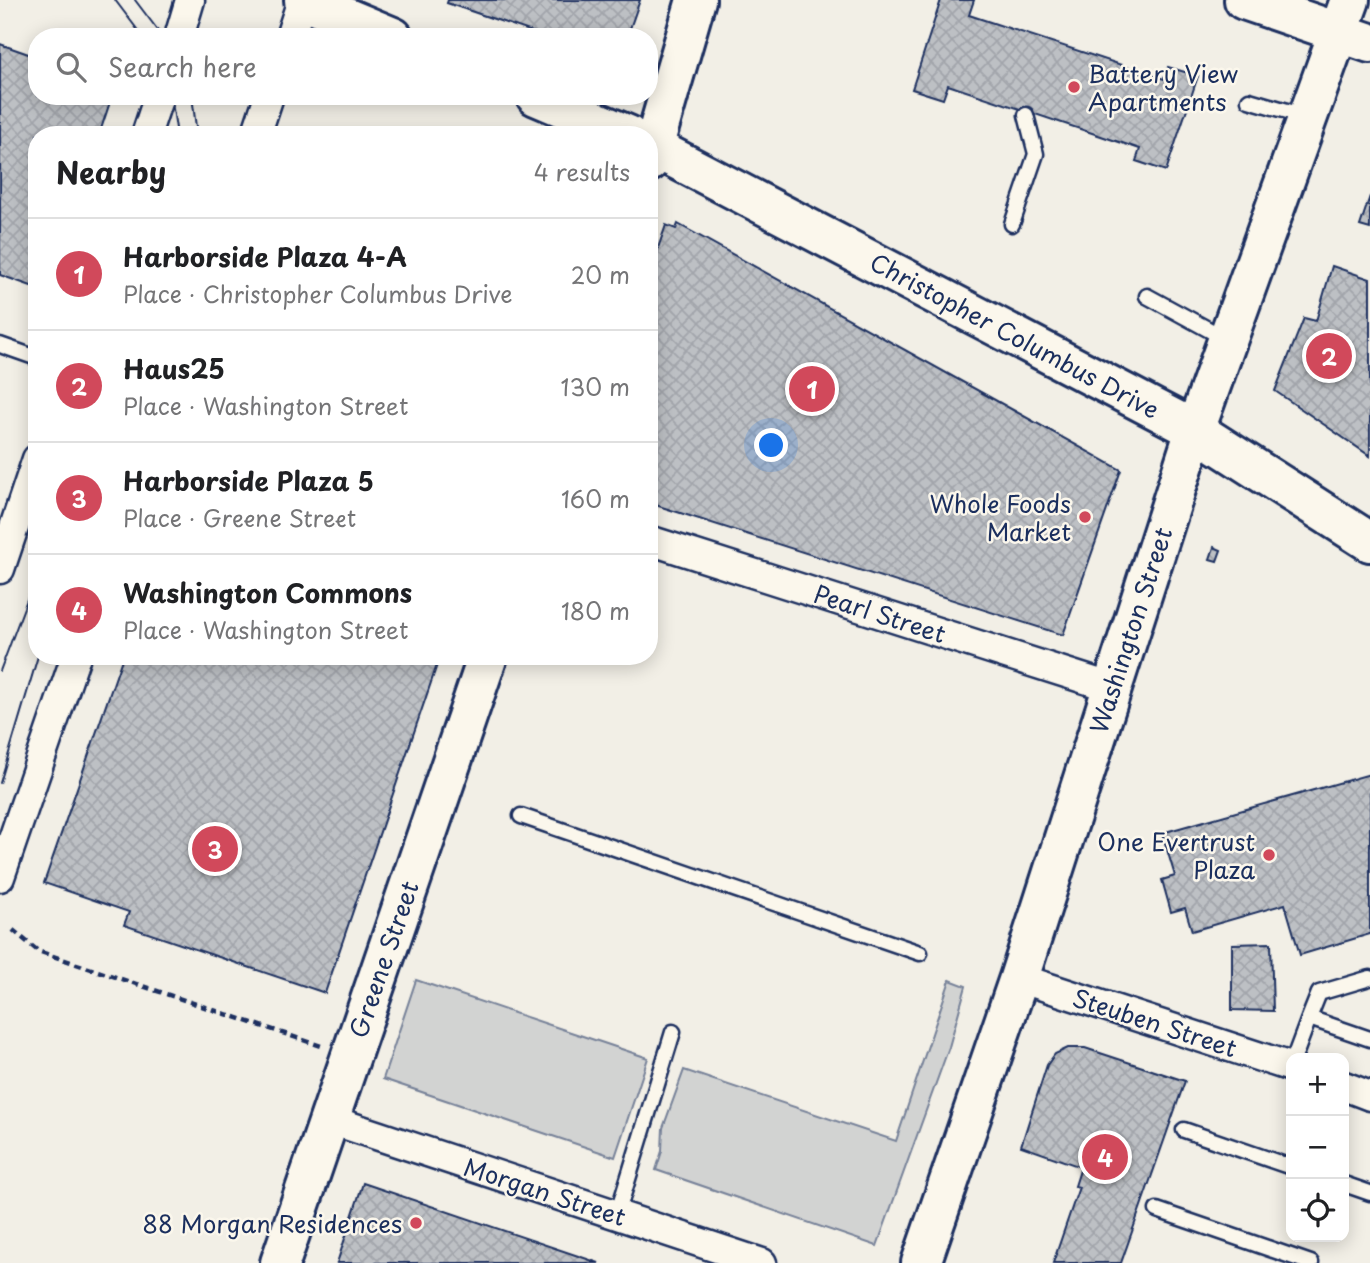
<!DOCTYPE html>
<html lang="en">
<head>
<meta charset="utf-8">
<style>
	:root { --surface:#fff; --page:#f2f2f2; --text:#202124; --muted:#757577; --line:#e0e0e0; --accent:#d1495b }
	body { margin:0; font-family:"Playpen Sans",sans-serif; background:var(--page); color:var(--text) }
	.controls { position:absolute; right:21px; bottom:21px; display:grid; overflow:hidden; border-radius:14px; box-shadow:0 4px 18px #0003 }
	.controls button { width:63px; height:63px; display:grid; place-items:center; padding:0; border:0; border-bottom:2px solid var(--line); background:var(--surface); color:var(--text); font:35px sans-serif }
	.you { position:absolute; left:772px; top:446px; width:24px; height:24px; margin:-18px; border:5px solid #fff; border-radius:50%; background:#1a73e8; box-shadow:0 0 0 10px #1a73e833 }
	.badge { display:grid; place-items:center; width:46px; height:46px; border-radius:50%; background:var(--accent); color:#fff; font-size:23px; font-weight:700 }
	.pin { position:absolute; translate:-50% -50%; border:4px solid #fff; box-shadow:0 2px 7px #0006 }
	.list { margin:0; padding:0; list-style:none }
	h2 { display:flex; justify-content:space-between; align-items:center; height:91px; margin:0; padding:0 28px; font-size:30px }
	h2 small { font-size:23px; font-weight:400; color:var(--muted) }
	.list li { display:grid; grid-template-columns:46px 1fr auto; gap:21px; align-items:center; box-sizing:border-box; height:112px; padding:0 28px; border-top:2px solid var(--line) }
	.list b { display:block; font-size:26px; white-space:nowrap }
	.list p { margin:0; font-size:23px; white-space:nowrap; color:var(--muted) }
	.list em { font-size:23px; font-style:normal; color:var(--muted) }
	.icon { flex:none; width:38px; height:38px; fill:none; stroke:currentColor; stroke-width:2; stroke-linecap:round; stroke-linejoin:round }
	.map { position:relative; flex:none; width:1370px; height:1263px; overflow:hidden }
	.search { position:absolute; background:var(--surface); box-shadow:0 4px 18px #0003; left:28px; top:28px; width:630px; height:77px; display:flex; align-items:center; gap:18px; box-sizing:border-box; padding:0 24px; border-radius:28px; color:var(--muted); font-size:26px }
	.panel { position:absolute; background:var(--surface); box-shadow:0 4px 18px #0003; left:28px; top:126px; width:630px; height:539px; border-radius:28px }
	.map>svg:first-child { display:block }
	.grass { fill:#d2d3d2; stroke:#768198; stroke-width:2 }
	.building { fill:url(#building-cross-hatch); stroke:#1b2f5e; stroke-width:2 }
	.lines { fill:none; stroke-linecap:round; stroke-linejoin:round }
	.lane-casing { stroke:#1b2f5e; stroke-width:19 }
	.street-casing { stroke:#1b2f5e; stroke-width:33 }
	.secondary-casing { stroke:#1b2f5e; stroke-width:44 }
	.path { stroke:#1b2f5e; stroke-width:4.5; stroke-dasharray:7 5; stroke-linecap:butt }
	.lane { stroke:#fbf7ec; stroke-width:14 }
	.street { stroke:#fbf7ec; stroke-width:28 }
	.secondary { stroke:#fbf7ec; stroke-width:38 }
	.tram { stroke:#1b2f5e; stroke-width:2 }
	.poi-dot { fill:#d1495b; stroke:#fbf7ec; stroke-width:2.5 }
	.labels { text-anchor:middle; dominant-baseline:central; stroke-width:5; stroke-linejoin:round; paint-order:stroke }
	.poi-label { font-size:24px; fill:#1b2f5e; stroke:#fbf7ec; text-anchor:end }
	.street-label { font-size:24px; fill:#1b2f5e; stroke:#fbf7ec }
</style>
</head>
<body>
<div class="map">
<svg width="1370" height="1263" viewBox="0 0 1370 1263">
	<defs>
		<pattern id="building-cross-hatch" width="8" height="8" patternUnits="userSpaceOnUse" patternTransform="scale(1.75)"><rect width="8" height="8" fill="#bdc0c4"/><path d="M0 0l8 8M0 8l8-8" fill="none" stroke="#a2a5ab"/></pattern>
	</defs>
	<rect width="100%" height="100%" fill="#f2efe6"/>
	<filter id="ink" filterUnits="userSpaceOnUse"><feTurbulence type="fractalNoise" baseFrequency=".0143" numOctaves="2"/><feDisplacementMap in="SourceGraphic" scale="14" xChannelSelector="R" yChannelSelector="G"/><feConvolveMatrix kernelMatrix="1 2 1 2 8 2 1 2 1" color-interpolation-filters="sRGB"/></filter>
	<g filter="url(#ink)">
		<path class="grass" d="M416,980L648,1058L615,1157L383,1079Z
			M950,980L966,986L949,1047L877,1246L656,1170L662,1151L663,1128L684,1070L896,1141Z"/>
		<path class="building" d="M448,0H640L627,37H547L447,3Z
			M941,0H974L969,15L1164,79L1168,67L1198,76L1166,171L1136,161L1140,149L948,85L943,99L912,89Z
			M0,44L37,57V96H112L99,135H37V288L0,275Z
			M1370,196V229L1360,226Z
			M678,224L1121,470L1063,635L649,503V274L666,225L676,229Z
			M1332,266L1370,279V456L1275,391L1304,318L1316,321Z
			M1214,547L1221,550L1217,561L1210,559Z
			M123,656H440L325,993L124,925L129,912L44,883Z
			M1370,774V934L1300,955L1285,904L1192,931L1185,908L1171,912L1162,880L1175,876L1162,833Z
			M1271,943L1273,1011L1232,1010V944Z
			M1068,1048H1085L1185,1081L1121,1263H1053L1079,1187L1075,1186L1081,1167L1021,1146L1047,1065L1055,1054Z
			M363,1183L599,1263H337Z"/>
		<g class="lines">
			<g class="lane-casing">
				<path id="lane" d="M1249,100L1305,116
					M1012,224L1036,154L1026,115
					M1147,296L1226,339
					M0,345L37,358
					M521,816L920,953
					M1309,1018L1319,993L1370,978
					M1294,1058L1309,1018L1370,1039
					M1184,1130L1291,1167
					M1344,1184L1370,1193
					M1157,1210L1311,1263
					M617,1215L673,1032"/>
			</g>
			<g class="street-casing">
				<path id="street" d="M179,37L190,0
					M290,37L302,0
					M146,135L159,96
					M256,135L269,96
					M649,540L1110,687
					M0,569L37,459
					M0,877L76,656
					M1019,978L1291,1067
					M1344,1086L1370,1096
					M328,1119L762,1263"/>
			</g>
			<g class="secondary-casing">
				<path id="secondary" d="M304,0L393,37
					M1244,0L1370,43
					M536,96L628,135
					M649,145L1195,430L1370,542
					M649,162L696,0
					M280,1263L488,656
					M921,1263L1019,978L1195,430L1350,0"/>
			</g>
			<path class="path" d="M13,930L38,951L321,1046"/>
			<use href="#lane" class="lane"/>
			<use href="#street" class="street"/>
			<use href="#secondary" class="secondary"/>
			<path class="tram" d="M115,0L143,37
				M135,0L163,37
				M171,96L177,135
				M192,96L197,135
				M0,671L37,573
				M0,783L38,656"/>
		</g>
	</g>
	<g class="poi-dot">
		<circle cx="1074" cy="87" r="7"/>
		<circle cx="1085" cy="517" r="7"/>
		<circle cx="1269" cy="855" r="7"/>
		<circle cx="416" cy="1223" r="7"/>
	</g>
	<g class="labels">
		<g class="poi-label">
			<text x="1088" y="73" text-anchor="start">Battery View<tspan x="1088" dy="28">Apartments</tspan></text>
			<text x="1071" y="503">Whole Foods<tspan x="1071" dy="28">Market</tspan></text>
			<text x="1255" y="841">One Evertrust<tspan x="1255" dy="28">Plaza</tspan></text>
			<text x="402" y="1223">88 Morgan Residences</text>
		</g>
		<g class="street-label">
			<text transform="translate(1015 335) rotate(28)">Christopher Columbus Drive</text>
			<text transform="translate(880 613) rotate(18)">Pearl Street</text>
			<text transform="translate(1130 630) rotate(-72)">Washington Street</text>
			<text transform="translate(383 959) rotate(-71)">Greene Street</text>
			<text transform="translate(1155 1022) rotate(18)">Steuben Street</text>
			<text transform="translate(545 1191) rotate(18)">Morgan Street</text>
		</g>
	</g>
</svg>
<div class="controls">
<button>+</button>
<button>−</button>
<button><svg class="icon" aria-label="locate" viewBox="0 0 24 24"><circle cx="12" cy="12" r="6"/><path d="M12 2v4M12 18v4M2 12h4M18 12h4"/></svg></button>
</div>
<div class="you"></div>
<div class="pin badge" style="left:812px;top:389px">1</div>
<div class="pin badge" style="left:1329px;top:356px">2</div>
<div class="pin badge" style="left:215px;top:849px">3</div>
<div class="pin badge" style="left:1105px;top:1157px">4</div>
<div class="search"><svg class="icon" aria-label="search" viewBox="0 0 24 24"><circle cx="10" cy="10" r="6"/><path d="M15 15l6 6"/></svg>Search here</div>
<section class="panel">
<h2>Nearby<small>4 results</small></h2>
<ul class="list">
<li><span class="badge">1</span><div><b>Harborside Plaza 4-A</b><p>Place · Christopher Columbus Drive</p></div><em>20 m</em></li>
<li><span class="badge">2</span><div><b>Haus25</b><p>Place · Washington Street</p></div><em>130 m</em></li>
<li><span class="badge">3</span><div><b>Harborside Plaza 5</b><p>Place · Greene Street</p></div><em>160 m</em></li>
<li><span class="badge">4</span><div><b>Washington Commons</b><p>Place · Washington Street</p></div><em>180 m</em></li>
</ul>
</section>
</div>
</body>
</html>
